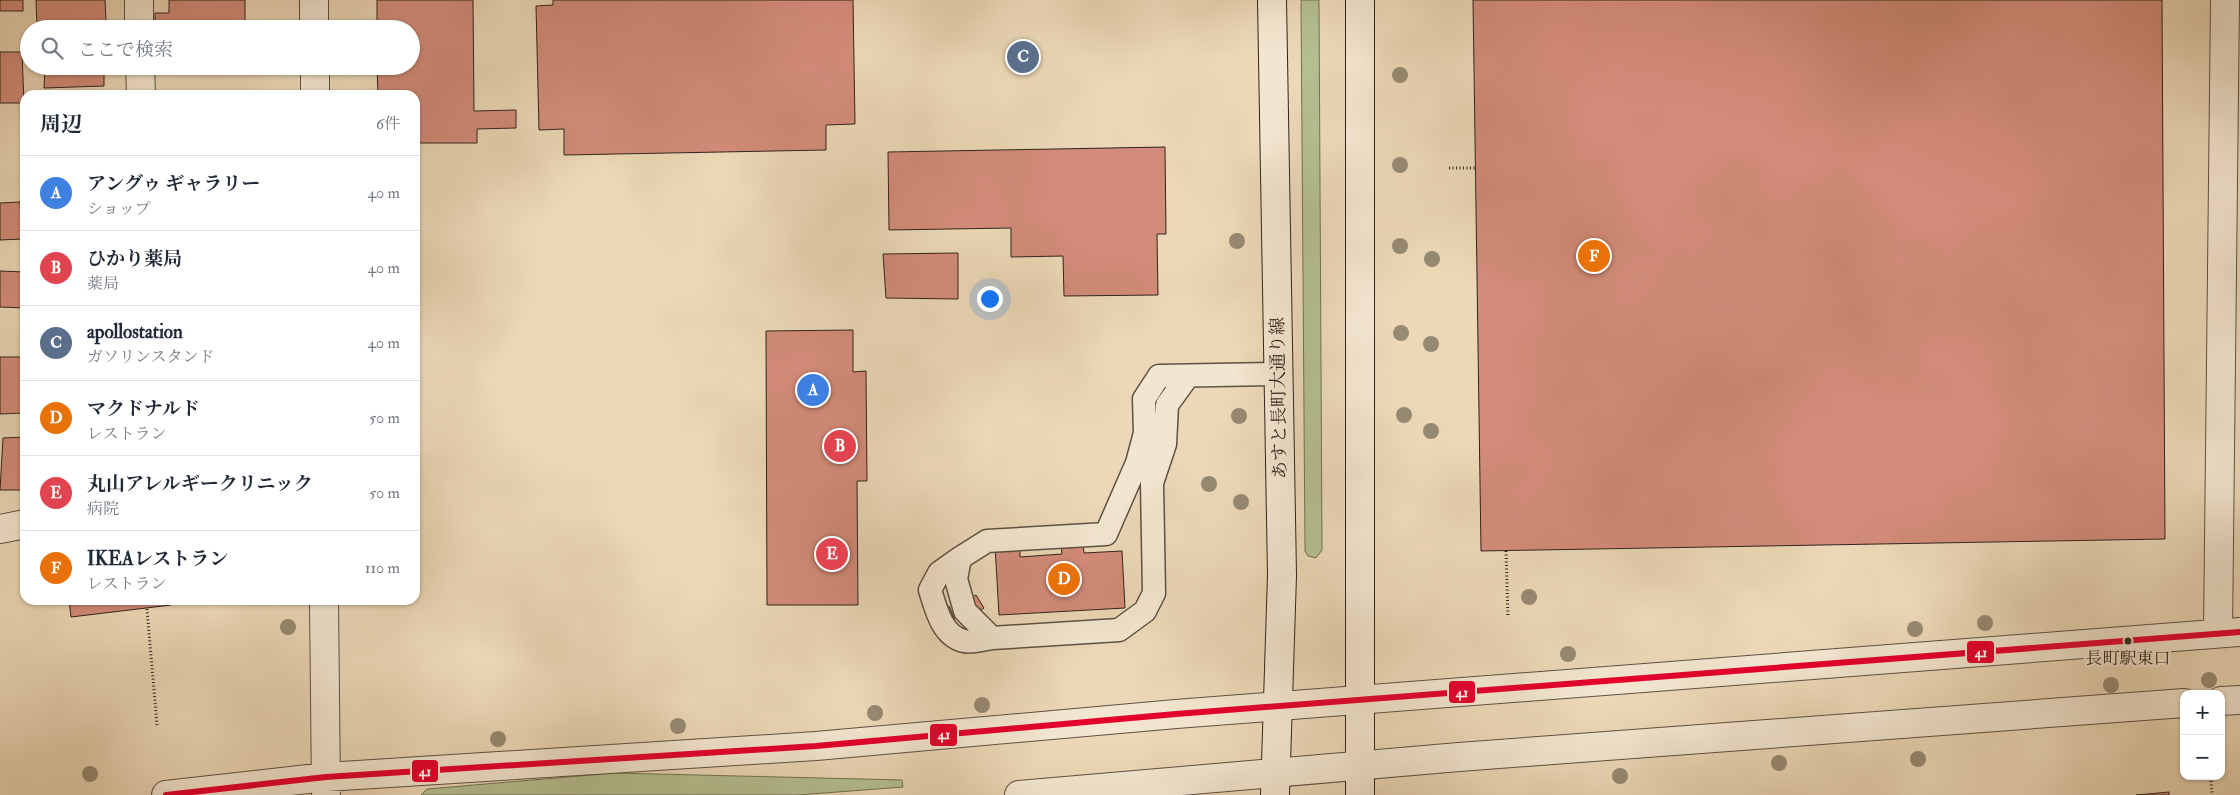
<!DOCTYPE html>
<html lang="ja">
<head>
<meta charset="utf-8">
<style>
	:root { --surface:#fff; --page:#f6f6f7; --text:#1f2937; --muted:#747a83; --line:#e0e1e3; --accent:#1a73e8 }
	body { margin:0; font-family:"IM FELL Double Pica","Noto Serif JP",serif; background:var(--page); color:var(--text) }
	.controls { position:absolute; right:15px; bottom:15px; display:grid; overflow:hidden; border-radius:10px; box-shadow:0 1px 4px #0004 }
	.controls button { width:45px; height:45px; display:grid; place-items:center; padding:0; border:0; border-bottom:1px solid var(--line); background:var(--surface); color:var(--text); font:25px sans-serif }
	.you { position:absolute; left:989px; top:298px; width:18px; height:18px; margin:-12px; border:4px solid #fff; border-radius:50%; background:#1a73e8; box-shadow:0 0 0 8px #1a73e833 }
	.badge { display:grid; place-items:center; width:32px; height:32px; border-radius:50%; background:var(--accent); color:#fff; font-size:16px; font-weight:700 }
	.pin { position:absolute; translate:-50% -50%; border:2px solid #fff; box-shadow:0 1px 5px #0006 }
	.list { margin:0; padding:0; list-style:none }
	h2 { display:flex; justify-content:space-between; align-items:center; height:65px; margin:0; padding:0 20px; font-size:21px }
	h2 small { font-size:16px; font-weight:400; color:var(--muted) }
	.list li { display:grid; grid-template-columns:32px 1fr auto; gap:15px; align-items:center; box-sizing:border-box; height:75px; padding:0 20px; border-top:1px solid var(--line) }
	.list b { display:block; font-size:19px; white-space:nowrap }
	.list p { margin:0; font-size:16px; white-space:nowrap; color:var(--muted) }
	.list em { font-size:16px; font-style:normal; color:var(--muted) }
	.icon { flex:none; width:28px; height:28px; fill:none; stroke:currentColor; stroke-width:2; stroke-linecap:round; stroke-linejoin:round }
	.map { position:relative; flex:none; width:2240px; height:795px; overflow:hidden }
	.search { position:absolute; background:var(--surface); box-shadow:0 1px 4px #0004; left:20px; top:20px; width:400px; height:55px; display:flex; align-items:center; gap:12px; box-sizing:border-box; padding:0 18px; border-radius:28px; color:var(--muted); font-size:19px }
	.panel { position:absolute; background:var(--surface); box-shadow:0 1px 4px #0004; left:20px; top:90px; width:400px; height:515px; border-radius:15px }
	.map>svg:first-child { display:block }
	.green { fill:#b4bf90; stroke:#717256 }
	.building { fill:#d38c7a; stroke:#2e241d }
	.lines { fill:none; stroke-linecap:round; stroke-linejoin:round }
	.service-casing { stroke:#5e5144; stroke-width:25 }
	.minor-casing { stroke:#5e5144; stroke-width:30 }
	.tertiary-casing { stroke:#5e5144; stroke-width:30 }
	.secondary-casing { stroke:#2e241d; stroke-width:30 }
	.path { stroke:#2e241d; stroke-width:3; stroke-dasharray:1 2.5; stroke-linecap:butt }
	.service { stroke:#f3e6d0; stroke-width:22 }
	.minor { stroke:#f3e6d0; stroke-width:28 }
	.tertiary { stroke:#f3e6d0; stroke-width:28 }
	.secondary { stroke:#f3e6d0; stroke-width:28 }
	.bus-1-casing { stroke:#f3e6d0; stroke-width:10 }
	.bus-1 { stroke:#e4002b; stroke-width:6 }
	.tree { fill:#968a72 }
	.bus-dot { fill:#2e241d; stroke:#f3e6d0; stroke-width:2 }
	.labels { text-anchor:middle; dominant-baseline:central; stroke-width:4.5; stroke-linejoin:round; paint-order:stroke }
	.bus-label { font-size:17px; fill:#2e241d; stroke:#f3e6d0 }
	.street-label { font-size:18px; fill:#2e241d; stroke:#f3e6d0 }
	.line-badge { stroke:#f3e6d0; stroke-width:2 }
	.badge-label { font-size:14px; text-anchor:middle; font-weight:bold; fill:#fff }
</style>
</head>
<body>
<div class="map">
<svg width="2240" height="795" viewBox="0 0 2240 795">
	<rect width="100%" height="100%" fill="#ecd8b7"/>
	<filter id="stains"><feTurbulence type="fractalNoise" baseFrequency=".004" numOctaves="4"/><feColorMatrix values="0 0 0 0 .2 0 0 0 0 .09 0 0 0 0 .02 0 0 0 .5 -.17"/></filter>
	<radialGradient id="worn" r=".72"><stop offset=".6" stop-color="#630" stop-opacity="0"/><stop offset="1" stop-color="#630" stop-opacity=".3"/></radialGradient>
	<path class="green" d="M1301,0H1319L1322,550L1316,558L1308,556L1305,551Z
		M615,773L902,780L903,787L798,795H421L427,789Z"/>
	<path class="building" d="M0,0H23V11H0Z
		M36,0H105L106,22L37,26Z
		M169,0H245V29H155V13H169Z
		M377,0H473L474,111L516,110V128L477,129V143H415V95H378L377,66H411V29H377Z
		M553,0H853L855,124L826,125V150L564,155V129L539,130L536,6L553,5Z
		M1473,0H2162L2165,539L1481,551Z
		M0,52H22L24,103H0Z
		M45,66H104V86L44,88Z
		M1165,147L1166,234H1157L1158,295L1064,296L1063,256L1011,257V228L889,230L888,152Z
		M20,202L22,239L0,240V203Z
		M958,253V299L886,298L883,254Z
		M0,271L25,272V308L0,307Z
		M853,330V372L866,371L867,481H857L858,605H767L766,331Z
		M0,357H25V413L0,414Z
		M25,437V490H0L3,438Z
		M1083,542L1084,553L1122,551L1125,608L999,615L995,546L1020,545V557L1062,554L1061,543Z
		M976,595L984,608L974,614L965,602Z
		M69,600H170L171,605L71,617Z
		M949,606L955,620L946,624L940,610Z
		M2169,792V795H2136Z"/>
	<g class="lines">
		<g class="service-casing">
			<path id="service" d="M1188,376L1167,405L1165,444L1152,483L1154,593L1145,611L1119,630L992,638L965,611L956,579L960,558L987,541L1106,534L1137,463L1145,433L1144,399L1159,376L1279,374
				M960,558L939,573L930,590C936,609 942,636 964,641C971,643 984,639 992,638"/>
		</g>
		<g class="minor-casing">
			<path id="minor" d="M139,0V29
				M140,66L141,95
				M0,529L25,524"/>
		</g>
		<g class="tertiary-casing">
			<path id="tertiary" d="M314,0V29
				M315,66V95
				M324,600L326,793
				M2218,633L2225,0
				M2221,701L2240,700
				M166,795L326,777L816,746L1176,714L2240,632
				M1019,795L1459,757L2184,703"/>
		</g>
		<g class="secondary-casing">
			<path id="secondary" d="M1272,0L1282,575L1275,795
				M1360,795V0"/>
		</g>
		<path class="path" d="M1449,168H1475
			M1506,551L1508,617
			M147,609L157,725
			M2211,781L2212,795"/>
		<use href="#service" class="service"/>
		<use href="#minor" class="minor"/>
		<use href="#tertiary" class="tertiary"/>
		<use href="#secondary" class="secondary"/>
		<g class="bus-1-casing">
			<path id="bus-1" d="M166,795L326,777L816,746L1176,714L2240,632"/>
		</g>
		<use href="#bus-1" class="bus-1"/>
	</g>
	<g class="tree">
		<circle cx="1400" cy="75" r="8"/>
		<circle cx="1400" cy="165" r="8"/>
		<circle cx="1237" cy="241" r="8"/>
		<circle cx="1400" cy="246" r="8"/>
		<circle cx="1432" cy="259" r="8"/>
		<circle cx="1401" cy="333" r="8"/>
		<circle cx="1431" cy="344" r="8"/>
		<circle cx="1404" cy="415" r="8"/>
		<circle cx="1239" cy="416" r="8"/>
		<circle cx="1431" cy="431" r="8"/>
		<circle cx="1209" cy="484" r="8"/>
		<circle cx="1241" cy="502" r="8"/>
		<circle cx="1529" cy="597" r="8"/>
		<circle cx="1985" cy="623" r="8"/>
		<circle cx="288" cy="627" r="8"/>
		<circle cx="1915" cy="629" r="8"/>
		<circle cx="1568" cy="654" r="8"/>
		<circle cx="2209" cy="680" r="8"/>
		<circle cx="2111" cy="685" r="8"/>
		<circle cx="982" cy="705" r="8"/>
		<circle cx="875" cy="713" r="8"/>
		<circle cx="678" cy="726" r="8"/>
		<circle cx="498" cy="739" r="8"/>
		<circle cx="1918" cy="759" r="8"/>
		<circle cx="1779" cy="763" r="8"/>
		<circle cx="90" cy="774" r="8"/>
		<circle cx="1620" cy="776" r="8"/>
	</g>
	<circle class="bus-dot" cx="2128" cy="641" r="4.5"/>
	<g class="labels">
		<g class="bus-label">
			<text x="2128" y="658">長町駅東口</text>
		</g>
		<g class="street-label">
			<text transform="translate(1279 398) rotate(-91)">あすと長町大通り線</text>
		</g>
	</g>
	<g class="line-badge">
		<rect x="1966" y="640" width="29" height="24" rx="5" fill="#e4002b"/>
		<rect x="1448" y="680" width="28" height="24" rx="5" fill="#e4002b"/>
		<rect x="929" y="723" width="29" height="24" rx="5" fill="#e4002b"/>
		<rect x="411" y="759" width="28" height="24" rx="5" fill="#e4002b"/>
	</g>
	<g class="badge-label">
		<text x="1981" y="657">41</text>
		<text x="1462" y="697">41</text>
		<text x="944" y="739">41</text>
		<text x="425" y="776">41</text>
	</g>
	<rect width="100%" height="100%" filter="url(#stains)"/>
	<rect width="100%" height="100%" fill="url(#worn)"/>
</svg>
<div class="controls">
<button>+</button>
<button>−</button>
</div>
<div class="you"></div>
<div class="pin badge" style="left:813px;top:390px;background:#3f7fe0">A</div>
<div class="pin badge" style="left:840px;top:446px;background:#e0444e">B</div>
<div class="pin badge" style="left:1023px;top:57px;background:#5c6f8a">C</div>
<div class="pin badge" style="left:1064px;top:579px;background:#e8710a">D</div>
<div class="pin badge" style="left:832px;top:554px;background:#e0444e">E</div>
<div class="pin badge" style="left:1594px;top:256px;background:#e8710a">F</div>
<div class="search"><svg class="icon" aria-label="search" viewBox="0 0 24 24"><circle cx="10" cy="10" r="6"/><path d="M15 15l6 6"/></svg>ここで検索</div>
<section class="panel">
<h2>周辺<small>6件</small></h2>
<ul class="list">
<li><span class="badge" style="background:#3f7fe0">A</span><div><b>アングゥ ギャラリー</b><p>ショップ</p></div><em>40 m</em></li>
<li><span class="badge" style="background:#e0444e">B</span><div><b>ひかり薬局</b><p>薬局</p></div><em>40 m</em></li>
<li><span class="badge" style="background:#5c6f8a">C</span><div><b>apollostation</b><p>ガソリンスタンド</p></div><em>40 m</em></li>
<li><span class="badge" style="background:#e8710a">D</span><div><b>マクドナルド</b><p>レストラン</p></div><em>50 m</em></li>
<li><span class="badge" style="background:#e0444e">E</span><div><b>丸山アレルギークリニック</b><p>病院</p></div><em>50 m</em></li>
<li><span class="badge" style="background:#e8710a">F</span><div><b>IKEAレストラン</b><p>レストラン</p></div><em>110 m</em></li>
</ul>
</section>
</div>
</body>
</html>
